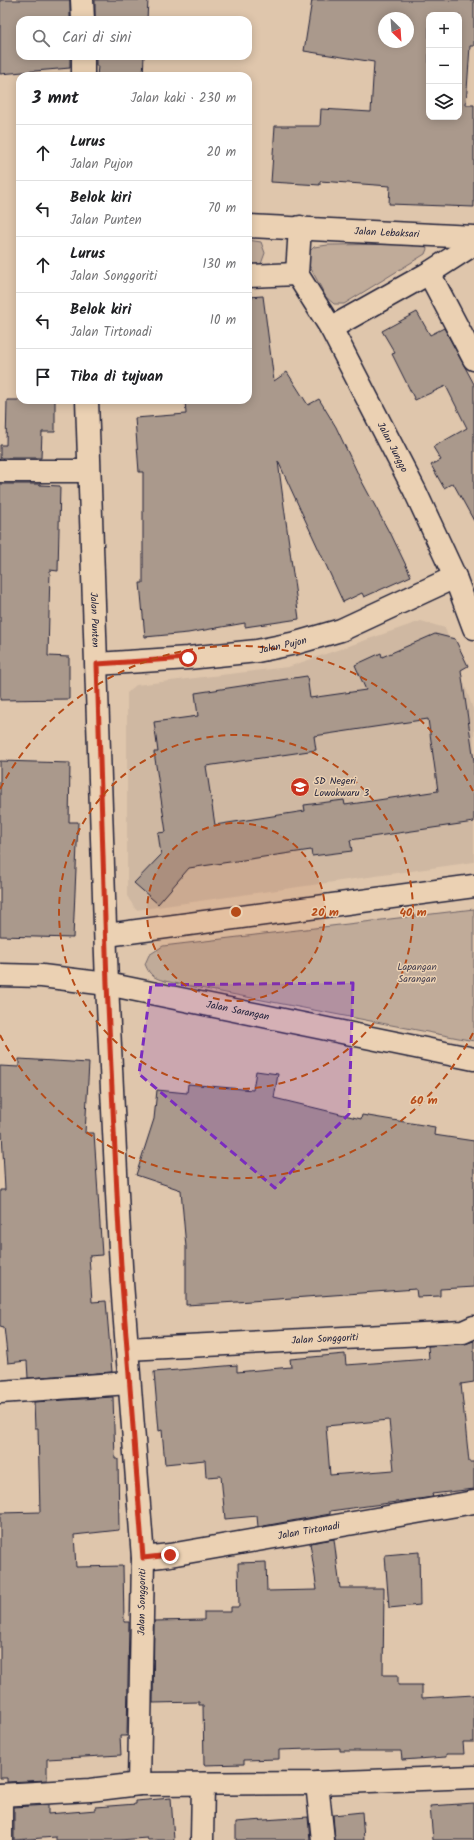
<!DOCTYPE html>
<html lang="id">
<head>
<meta charset="utf-8">
<style>
	:root { --surface:#fff; --page:#f2f2f2; --text:#202124; --muted:#757577; --line:#e0e0e0 }
	body { margin:0; font-family:Kalam,sans-serif; background:var(--page); color:var(--text) }
	.controls { position:absolute; right:12px; top:12px; display:grid; overflow:hidden; border-radius:8px; box-shadow:0 2px 10px #0003 }
	.controls button { width:36px; height:36px; display:grid; place-items:center; padding:0; border:0; border-bottom:1px solid var(--line); background:var(--surface); color:var(--text); font:20px sans-serif }
	.compass { position:absolute; left:378px; top:12px; width:36px; height:36px; border-radius:50%; background:var(--surface); box-shadow:0 2px 10px #0003; rotate:155deg }
	.stop { position:absolute; width:12px; height:12px; margin:-9px; border:3px solid #c8321e; border-radius:50%; background:#fff }
	.stop.end { background:#c8321e; border-color:#fff; box-shadow:0 1px 4px #0008 }
	.list { margin:0; padding:0; list-style:none }
	h2 { display:flex; justify-content:space-between; align-items:center; height:52px; margin:0; padding:0 16px; font-size:17px }
	h2 small { font-size:13px; font-weight:400; color:var(--muted) }
	.list li { display:grid; grid-template-columns:26px 1fr auto; gap:12px; align-items:center; box-sizing:border-box; height:56px; padding:0 16px; border-top:1px solid var(--line) }
	.list b { display:block; font-size:15px; white-space:nowrap }
	.list p { margin:0; font-size:13px; white-space:nowrap; color:var(--muted) }
	.list em { font-size:13px; font-style:normal; color:var(--muted) }
	.icon { flex:none; width:22px; height:22px; fill:none; stroke:currentColor; stroke-width:2; stroke-linecap:round; stroke-linejoin:round }
	.map { position:relative; flex:none; width:474px; height:1840px; overflow:hidden }
	.search { position:absolute; background:var(--surface); box-shadow:0 2px 10px #0003; left:16px; top:16px; width:236px; height:44px; display:flex; align-items:center; gap:10px; box-sizing:border-box; padding:0 14px; border-radius:12px; color:var(--muted); font-size:15px }
	.panel { position:absolute; background:var(--surface); box-shadow:0 2px 10px #0003; left:16px; top:72px; width:236px; height:332px; border-radius:12px }
	.map>svg:first-child { display:block }
	.built { fill:#cfb8a2 }
	.green { fill:#c0ab99; stroke:#71666a }
	.building { fill:#aa998c; stroke:#22223b; fill-rule:evenodd }
	.lines { fill:none; stroke-linecap:round; stroke-linejoin:round }
	.minor-casing { stroke:#22223b; stroke-width:25 }
	.major-casing { stroke:#22223b; stroke-width:25 }
	.minor { stroke:#ebd1b3; stroke-width:22 }
	.major { stroke:#ebd1b3; stroke-width:22 }
	.route { stroke:#c8321e; stroke-width:5 }
	.marked { fill:#7b2cbf; fill-opacity:0.2; stroke:#7b2cbf; stroke-width:3; stroke-dasharray:8 5; stroke-linejoin:round }
	.ring { fill:none; stroke:#b64b18; stroke-width:2; stroke-dasharray:7 5 }
	.labels { text-anchor:middle; dominant-baseline:central; stroke-width:3; stroke-linejoin:round; paint-order:stroke }
	.street-label { font-size:10px; fill:#22223b; stroke:#ebd1b3 }
	.poi-label { font-size:10px; fill:#22223b; stroke:#ebd1b3; text-anchor:start }
	.park-label { font-size:10px; fill:#423d4e; stroke:#ebd1b3 }
	.centre { fill:#b64b18; stroke:#ebd1b3; stroke-width:2 }
	.ring-label { font-size:12px; text-anchor:middle; font-weight:bold; fill:#b64b18; stroke:#ebd1b3; stroke-width:3; stroke-linejoin:round; paint-order:stroke }
</style>
</head>
<body>
<div class="map">
<svg width="474" height="1840" viewBox="0 0 474 1840">
	<rect width="100%" height="100%" fill="#dfc6ac"/>
	<filter id="ink" filterUnits="userSpaceOnUse"><feTurbulence type="fractalNoise" baseFrequency=".025" numOctaves="2"/><feDisplacementMap in="SourceGraphic" scale="8" xChannelSelector="R" yChannelSelector="G"/><feConvolveMatrix kernelMatrix="1 2 1 2 8 2 1 2 1" color-interpolation-filters="sRGB"/></filter>
	<g filter="url(#ink)">
		<path class="built" d="M421,621L445,628L474,712V862L136,910L127,896V693L136,685L288,667Z"/>
		<path class="green" d="M248,240L261,242L265,253L261,264L248,267Z
			M407,244L426,245L427,249L425,254L344,304H334L326,297L308,263V253L314,247L328,245Z
			M474,909V1041L169,982C156,979 150,977 145,964L149,955L163,946Z"/>
		<path class="building" d="M0,0H70V20H20V56H70V68L0,74Z
			M95,0H148L147,20H95Z
			M312,0H474V46H470L466,105H474V207L389,204L390,186L320,181V185L271,182L275,126H320L321,109L371,112L374,62L304,51ZM429,15H459V117H429ZM384,18H408V42H384Z
			M96,56H144L143,76H97L98,66H96Z
			M263,296L274,381L287,372L308,405L319,399L336,427L359,476L389,532H390L411,576L364,597L362,593L343,602L278,461L299,619L245,627V623L188,633L145,637L140,583H143V472H139L135,418L186,414L185,400H248V297Z
			M417,312L430,335L444,328L474,384V521L453,483L444,488L431,465L441,460L433,447L467,428L446,386L415,400L392,354L395,353L382,331Z
			M7,400H55V432H42L41,458H0V445H6Z
			M0,484H40V485L60,486L58,571L50,570L48,656L69,657V699L0,700Z
			M435,634L455,639L468,666L461,670L474,761V822L350,840L352,851L312,856L311,850L189,868L158,904L134,883L161,855L158,833L166,832L154,752H158L154,722L198,716L195,693L307,676L310,698L366,690L355,665L381,653L382,657ZM428,719L438,791L345,805L344,800L304,805L305,811L215,825L206,766L316,750L314,736Z
			M0,761L70,763L69,822H78L73,938L0,936Z
			M19,1059L89,1063L85,1133H94L102,1255L89,1256L92,1302L106,1301L112,1372L28,1378L27,1361L8,1363L4,1327L0,1326V1190H5L2,1132H0V1066L19,1067Z
			M256,1071L278,1074L274,1098L361,1119L362,1115L435,1127L434,1135L474,1141V1287L440,1289V1296L417,1297L416,1289L237,1302L186,1305V1247L181,1190L136,1175L154,1119L157,1090L187,1093L188,1084L253,1090Z
			M474,1341V1382L461,1384L469,1462H474V1489L432,1494L433,1497L404,1501L330,1511V1514L258,1527L257,1516L225,1519L221,1476L206,1477L205,1460L165,1464L162,1430L159,1431L154,1372L237,1365V1372L291,1367L290,1359L345,1354L346,1365L429,1359L428,1346L464,1344ZM389,1420L394,1470L330,1475L326,1426Z
			M113,1397L115,1459H118L119,1530L74,1535L76,1567L123,1566L124,1622H129L127,1736H120L121,1755L47,1759V1780L7,1782V1778H0V1513L40,1512L38,1428H35L34,1402Z
			M334,1539L340,1588H384L383,1675H398V1685H422V1698L474,1695V1742H463L464,1754H446V1757L402,1760L401,1751H340V1748L279,1750V1759L244,1760V1764L204,1765L203,1705H199V1702L153,1703L154,1621L204,1620V1612H231V1607H239L238,1563L266,1562L267,1591L317,1590L310,1543Z
			M419,1552L420,1605L389,1608L385,1555Z
			M171,1798L174,1840H148L147,1838L119,1840H56V1837L14,1840V1807L48,1805V1814L96,1810V1807L136,1804V1801Z
			M474,1803V1840H433L430,1806Z
			M362,1812L364,1840H335L333,1815Z
			M308,1817L310,1840H236V1822Z"/>
		<g class="lines">
			<g class="minor-casing">
				<g id="minor">
					<path d="M82,0L83,20"/>
					<path d="M83,56V76"/>
					<path id="s1" d="M248,226L474,237"/>
					<path d="M429,273L474,359"/>
					<path id="s2" d="M297,274L331,328L415,491L455,577L474,628"/>
					<path d="M297,274L300,227"/>
					<path d="M248,276L297,274"/>
					<path d="M331,328L429,273L474,244"/>
					<path id="s3" d="M87,400L107,984L118,1214L122,1283L143,1558L139,1784"/>
					<path d="M0,471H89"/>
					<path id="s4" d="M97,664L188,658L257,651L296,643L341,630L455,577"/>
					<path d="M107,935L474,886"/>
					<path id="s5" d="M127,1349L463,1332L474,1327"/>
					<path d="M0,1392L129,1383"/>
					<path id="s6" d="M143,1558L170,1555L474,1502"/>
					<path d="M317,1783L323,1840"/>
					<path d="M0,1795L90,1790L139,1784L317,1783L474,1777"/>
					<path d="M1,1795V1840"/>
					<path d="M202,1840L203,1784"/>
				</g>
			</g>
			<g class="major-casing">
				<g id="major">
					<path id="s7" d="M0,975L42,976L107,984L474,1059"/>
				</g>
			</g>
			<use href="#minor" class="minor"/>
			<use href="#major" class="major"/>
		</g>
	</g>
	<g class="lines" filter="url(#ink)">
		<path class="route" d="M170,1555L143,1558L122,1283L118,1214L107,984L97,664L188,658"/>
	</g>
	<path class="marked" d="M353,983L349,1114L275,1188L139,1074L151,985Z"/>
	<circle cx="236" cy="912" r="89" fill="#b64b18" fill-opacity=".12"/>
	<g class="ring">
		<circle cx="236" cy="912" r="89"/>
		<circle cx="236" cy="912" r="177"/>
		<path d="M473 1033A266 266 0 0 1 0 1035M0 789A266 266 0 0 1 473 791"/>
	</g>
	<defs>
		<g id="school-disc" transform="scale(1)"><circle r="9.5" fill="#c8321e" stroke="#ebd1b3"/><path d="M0-5L7-2L0 1L-7-2ZM-4 1L0 2.5L4 1V4Q0 6-4 4Z" fill="#fff"/></g>
	</defs>
	<g fill-rule="evenodd">
		<use href="#school-disc" x="300" y="787"/>
	</g>
	<g class="labels">
		<g class="street-label">
			<text stroke="none"><textPath href="#s1" startOffset="139">Jalan Lebaksari</textPath></text>
			<text stroke="none"><textPath href="#s2" startOffset="198">Jalan Junggo</textPath></text>
			<text stroke="none"><textPath href="#s3" startOffset="220">Jalan Punten</textPath></text>
			<text stroke="none"><textPath href="#s4" startOffset="187">Jalan Pujon</textPath></text>
			<text stroke="none"><textPath href="#s7" startOffset="241">Jalan Sarangan</textPath></text>
			<text stroke="none"><textPath href="#s5" startOffset="198">Jalan Songgoriti</textPath></text>
			<text stroke="none"><textPath href="#s6" startOffset="168">Jalan Tirtonadi</textPath></text>
			<text transform="translate(142 1602) rotate(-89)">Jalan Songgoriti</text>
		</g>
		<g class="poi-label">
			<text x="314" y="781">SD Negeri<tspan x="314" dy="12">Lowokwaru 3</tspan></text>
		</g>
		<g class="park-label">
			<text x="417" y="967">Lapangan<tspan x="417" dy="12">Sarangan</tspan></text>
		</g>
	</g>
	<circle cx="236" cy="912" r="6" class="centre"/>
	<g class="ring-label">
		<text x="325" y="916">20 m</text>
		<text x="413" y="916">40 m</text>
		<text x="424" y="1104">60 m</text>
	</g>
</svg>
<div class="controls">
<button>+</button>
<button>−</button>
<button><svg class="icon" aria-label="layers" viewBox="0 0 24 24"><path d="M12 4l9 5-9 5-9-5zM3 14l9 5 9-5"/></svg></button>
</div>
<svg class="compass" viewBox="-18 -18 36 36"><path d="M0-13l5 13h-10z" fill="#e53935"/><path d="M0 13l5-13h-10z" fill="#757577"/></svg>
<div class="stop" style="left:188px;top:658px"></div>
<div class="stop end" style="left:170px;top:1555px"></div>
<div class="search"><svg class="icon" aria-label="search" viewBox="0 0 24 24"><circle cx="10" cy="10" r="6"/><path d="M15 15l6 6"/></svg>Cari di sini</div>
<section class="panel">
<h2>3 mnt<small>Jalan kaki · 230 m</small></h2>
<ul class="list">
<li><svg class="icon" aria-label="ahead" viewBox="0 0 24 24"><path d="M12 20V5M6 11l6-6 6 6"/></svg><div><b>Lurus</b><p>Jalan Pujon</p></div><em>20 m</em></li>
<li><svg class="icon" aria-label="left" viewBox="0 0 24 24"><path d="M17 20v-9H6M10 6l-5 5 5 5"/></svg><div><b>Belok kiri</b><p>Jalan Punten</p></div><em>70 m</em></li>
<li><svg class="icon" aria-label="ahead" viewBox="0 0 24 24"><path d="M12 20V5M6 11l6-6 6 6"/></svg><div><b>Lurus</b><p>Jalan Songgoriti</p></div><em>130 m</em></li>
<li><svg class="icon" aria-label="left" viewBox="0 0 24 24"><path d="M17 20v-9H6M10 6l-5 5 5 5"/></svg><div><b>Belok kiri</b><p>Jalan Tirtonadi</p></div><em>10 m</em></li>
<li><svg class="icon" aria-label="arrive" viewBox="0 0 24 24"><path d="M6 21V4h12l-3 4 3 4H6"/></svg><div><b>Tiba di tujuan</b></div></li>
</ul>
</section>
</div>
</body>
</html>
